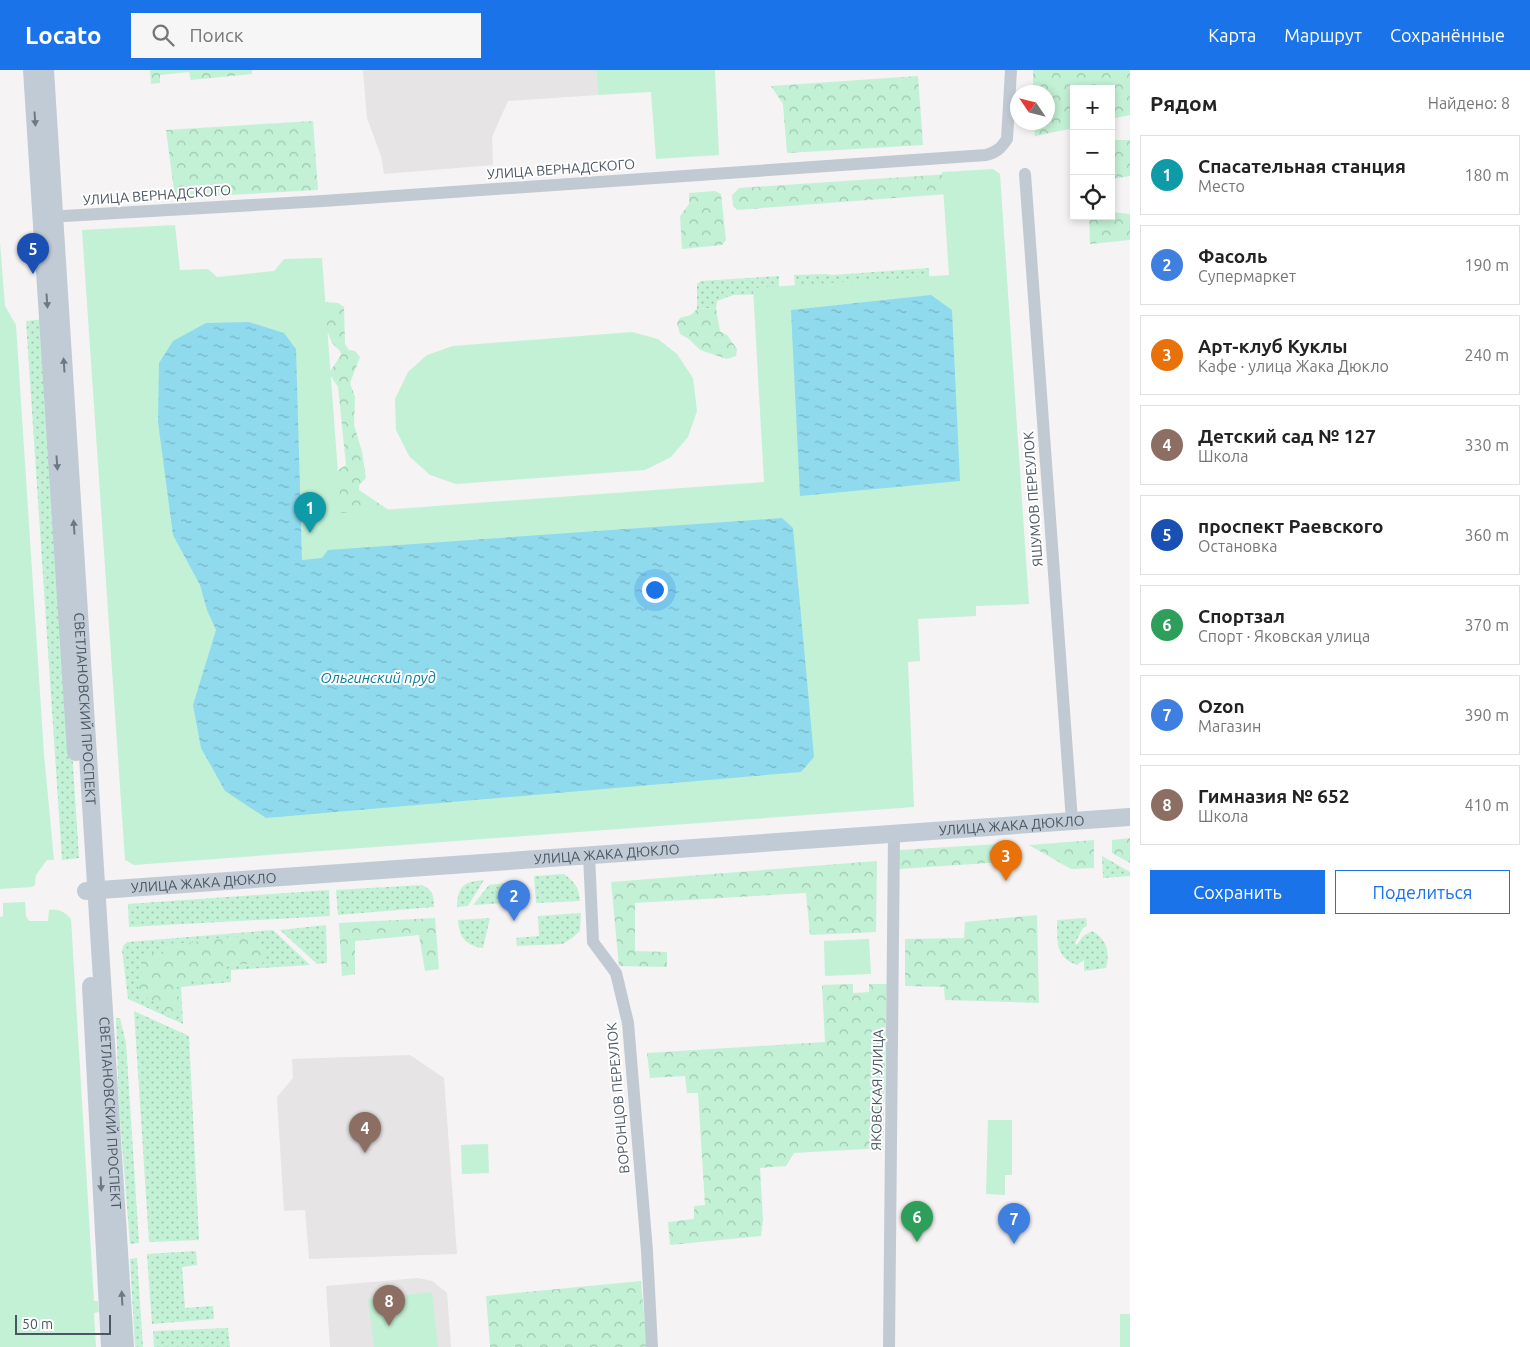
<!DOCTYPE html>
<html lang="ru">
<head>
<meta charset="utf-8">
<style>
	:root { --surface:#fff; --page:#f6f6f6; --text:#222; --muted:#767676; --line:#e0e0e0; --accent:#1a73e8 }
	body { margin:0; font-family:Ubuntu,sans-serif; background:var(--page); color:var(--text) }
	.controls { position:absolute; right:15px; top:15px; display:grid; overflow:hidden; border-radius:0px; box-shadow:0 2px 8px #0003 }
	.controls button { width:45px; height:45px; display:grid; place-items:center; padding:0; border:0; border-bottom:1px solid var(--line); background:var(--surface); color:var(--text); font:25px sans-serif }
	.compass { position:absolute; left:1010px; top:15px; width:45px; height:45px; border-radius:50%; background:var(--surface); box-shadow:0 2px 8px #0003; rotate:305deg }
	.scale { position:absolute; left:15px; bottom:12px; width:96px; box-sizing:border-box; padding-left:5px; border:2px solid #4a5661; border-top:0; font-size:14px; line-height:18px; white-space:nowrap; color:#4a5661; -webkit-text-stroke:4px #fff; paint-order:stroke }
	.you { position:absolute; left:654px; top:519px; width:18px; height:18px; margin:-12px; border:4px solid #fff; border-radius:50%; background:#1a73e8; box-shadow:0 0 0 8px #1a73e833 }
	.badge { display:grid; place-items:center; width:32px; height:32px; border-radius:50%; background:var(--accent); color:#fff; font-size:16px; font-weight:700 }
	.pin { position:absolute; translate:-50% -41px; filter:drop-shadow(0 1px 2px #0008) }
	.pin::after { content:''; position:absolute; top:26px; width:18px; height:15px; background:inherit; clip-path:polygon(0 0,100% 0,50% 100%) }
	.list { margin:0; padding:0; list-style:none }
	h2 { display:flex; justify-content:space-between; align-items:center; height:65px; margin:0; padding:0 20px; font-size:21px }
	h2 small { font-size:16px; font-weight:400; color:var(--muted) }
	.list li { display:grid; grid-template-columns:32px 1fr auto; gap:15px; align-items:center; box-sizing:border-box; height:80px; margin:0 10px 10px; padding:0 10px; border:1px solid var(--line); border-radius:0px }
	.list b { display:block; font-size:19px; white-space:nowrap }
	.list p { margin:0; font-size:16px; white-space:nowrap; color:var(--muted) }
	.list em { font-size:16px; font-style:normal; color:var(--muted) }
	.actions { display:flex; gap:10px; padding:15px 20px }
	.actions a { flex:1; padding:11px 0; border:1px solid var(--accent); border-radius:0px; text-align:center; font-size:18px; color:var(--accent) }
	.actions .main { background:var(--accent); color:#fff }
	.icon { flex:none; width:28px; height:28px; fill:none; stroke:currentColor; stroke-width:2; stroke-linecap:round; stroke-linejoin:round }
	.map { position:relative; flex:none; width:1130px; height:1277px; overflow:hidden }
	header { display:flex; align-items:center; gap:30px; box-sizing:border-box; height:70px; padding:0 25px; background:var(--accent); color:#fff }
	header strong { font-size:24px }
	nav { display:flex; gap:28px; margin-inline-start:auto; font-size:18px }
	.search { width:350px; height:45px; background:var(--page); display:flex; align-items:center; gap:12px; box-sizing:border-box; padding:0 18px; border-radius:0px; color:var(--muted); font-size:19px }
	main { display:flex }
	aside { flex:1; background:var(--surface) }
	.map>svg:first-child { display:block }
	.education { fill:#e6e4e5 }
	.grass { fill:url(#grass-dots) }
	.forest { fill:url(#forest-crowns) }
	.park { fill:#c3f1d5 }
	.water { fill:url(#water-ripples) }
	.lines { fill:none; stroke-linecap:round; stroke-linejoin:round }
	.street { stroke:#c1cad2; stroke-width:12 }
	.secondary { stroke:#c1cbd6; stroke-width:18 }
	.oneway { fill:#6e7984 }
	.labels { text-anchor:middle; dominant-baseline:central; stroke-width:4; stroke-linejoin:round; paint-order:stroke }
	.street-label { font-size:14px; fill:#4a5661; stroke:#fff }
	.water-label { font-size:15px; font-style:italic; fill:#0c7c9b; stroke:#fff }
</style>
</head>
<body>
<header>
<strong>Locato</strong>
<div class="search"><svg class="icon" aria-label="search" viewBox="0 0 24 24"><circle cx="10" cy="10" r="6"/><path d="M15 15l6 6"/></svg>Поиск</div>
<nav><a>Карта</a><a>Маршрут</a><a>Сохранённые</a></nav>
</header>
<main>
<div class="map">
<svg width="1130" height="1277" viewBox="0 0 1130 1277">
	<defs>
		<pattern id="grass-dots" width="8" height="8" patternUnits="userSpaceOnUse" patternTransform="scale(1.25)"><rect width="8" height="8" fill="#c3f1d5"/><path d="M2 2h.1M6 6h.1" fill="none" stroke="#a0c6b0" stroke-width="1.8" stroke-linecap="round"/></pattern>
		<pattern id="forest-crowns" width="20" height="18" patternUnits="userSpaceOnUse" patternTransform="scale(1.25)"><rect width="20" height="18" fill="#c3f1d5"/><path d="M2 6a3 3 0 1 1 6 0M12 15a3 3 0 1 1 6 0" fill="none" stroke="#a0c6b0"/></pattern>
		<pattern id="water-ripples" width="26" height="14" patternUnits="userSpaceOnUse" patternTransform="scale(1.25)"><rect width="26" height="14" fill="#90daee"/><path d="M2 4q2-2 4 0t4 0M15 11q2-2 4 0t4 0" fill="none" stroke="#78b4c4"/></pattern>
	</defs>
	<rect width="100%" height="100%" fill="#f5f3f3"/>
	<path class="education" d="M363,0H596L598,25L508,31L492,67L493,95L384,104L381,86L367,48Z
		M410,985L444,1008L457,1184L309,1189L305,1140L284,1141L277,1027L293,1008L292,989Z
		M418,1208L432,1211L447,1223L451,1277H330L326,1216Z"/>
	<path class="grass" d="M929,198V207L795,216L794,205L825,204L833,205Z
		M779,206V217L769,224L733,225L717,231L716,238L697,239V214L701,211Z
		M44,249L79,788L62,790L26,251Z
		M1102,786L1130,802V806L1103,808Z
		M564,804C575,812 579,818 580,831L536,833L534,806Z
		M484,810L468,836L457,837C458,815 464,812 484,810Z
		M506,813L509,833L473,835L489,815Z
		M422,815C433,820 434,826 434,837L338,845L336,820Z
		M329,820L330,846L129,857L128,834Z
		M581,843L580,861L572,868L563,874L517,876L516,868L539,866L538,846Z
		M490,848L483,878C465,876 459,866 458,850Z
		M1086,848L1087,856L1083,858L1075,873L1077,875L1083,866L1092,861C1107,869 1110,882 1106,898L1084,901V890L1077,895C1054,886 1058,872 1057,850Z
		M326,855L327,893L317,894L280,860Z
		M273,860L310,895L231,900V912L181,917L183,954L128,929L122,880L124,875L127,872Z
		M134,941L189,966L199,1170L149,1172Z
		M116,948H120L126,973L139,1173L130,1174L119,1037Z
		M196,1181L197,1195L182,1197L185,1238L213,1236L214,1249L152,1254L147,1184Z
		M137,1188L143,1277H135L130,1189Z
		M228,1258L230,1277H154L153,1261Z"/>
	<path class="forest" d="M150,0H252V4L191,10L189,2L160,5V13L151,14Z
		M1033,0H1130V45L1111,49V19H1074V58L1035,66L1034,53L1048,52V22H1033Z
		M918,6L923,75L787,83L783,34L771,16Z
		M313,51L318,120L175,128L166,60Z
		M1111,70H1130V106L1111,109Z
		M979,102L974,122L737,140L733,136L732,125L739,118Z
		M715,121L721,124L726,170L722,175L682,179L680,146L689,134V123Z
		M1111,142L1130,144V170L1090,174L1089,146H1111Z
		M307,231L338,233L344,237L345,274L349,280L355,281L360,287L350,313L355,327L354,355L362,382L366,408L359,415V420L396,445L349,479L324,409L346,395L338,317L329,303L341,285L340,281L332,273L328,263L323,262Z
		M716,238L720,261L727,265L737,279L736,286L727,289L700,280L689,269L680,264L677,253L680,248L691,245L697,239Z
		M1130,768V793L1112,783V770Z
		M1094,770V798L1071,799L1029,775Z
		M1016,773L1017,791L899,799V780Z
		M877,791L876,862L810,865L806,823L635,833V881L667,882V897L619,896L611,812Z
		M1037,845L1039,933L945,930L944,917L905,916V869L964,868L965,852Z
		M435,848L439,899L425,901L419,865L355,871V904L342,906L339,853Z
		M252,866L269,884L262,893L228,895L222,908L204,913L194,908L176,918L180,947L162,941L157,933L139,924L138,910L142,902L141,889L151,882L164,888L162,879L168,871C183,876 197,871 212,869C225,867 239,867 252,866Z
		M853,914V923L869,922V914H887L883,1078L794,1083L786,1096L760,1098L763,1150L761,1166L670,1175L668,1152L694,1149V1136L705,1135L698,1023H687L685,1006L650,1008L647,983L825,972L822,915Z
		M641,1211L647,1277H490L486,1226Z"/>
	<path class="park" d="M596,0H715L719,85L656,89L651,22L598,25Z
		M993,99L1000,104L1029,534L976,536V546L918,549L920,591L908,592L914,737L134,795L125,790L82,160L175,155L180,200L208,199L217,207L274,201L284,189L322,188L341,443L764,412L753,218L949,205L942,102Z
		M0,172L5,236L16,255L44,684L54,790H47L36,805L35,815L32,817L0,819Z
		M632,262L658,269L677,284L693,308L697,341L688,367L671,387L645,400L456,414L430,405L409,386L396,360L395,329L408,302L427,285L453,276Z
		M25,832L26,846L29,851H48L49,840C58,838 65,842 71,849L94,1231H98L99,1242L94,1243L96,1277H0V847L3,846V833Z
		M869,869L871,904L825,906L824,871Z
		M988,1050H1012V1105H1005V1125L986,1124Z
		M488,1074L489,1103L462,1104L461,1075Z
		M432,1222L438,1277H374L368,1229Z
		M1120,1244H1130V1277H1120Z"/>
	<path class="water" d="M931,225L952,240L960,411L800,426L791,240Z
		M249,252L284,263L296,279L302,490L322,488L328,480L782,448L793,458L814,687L801,702L266,748L225,721L201,678L193,635L216,560L207,540L200,515L173,465L158,352L159,293L173,271L206,253Z"/>
	<g class="lines">
		<path class="street" d="M1025,104L1072,751
			M47,147L323,131L986,85C997,82 1001,78 1007,69L1011,0
			M589,785L593,872L616,903L628,953L647,1181L652,1277
			M889,1277L894,764"/>
		<g class="secondary">
			<path d="M32,0L76,682"/>
			<path id="s1" d="M45,0L125,1277"/>
			<path id="s2" d="M86,821L1130,747"/>
			<path d="M91,916L110,1277"/>
		</g>
	</g>
	<defs><path id="oneway-solid" d="M-6-.8H1V-3.2L6.5 0L1 3.2V.8H-6Z" transform="scale(1.25)"/></defs>
	<g class="oneway">
		<use href="#oneway-solid" transform="translate(35 49) rotate(86)"/>
		<use href="#oneway-solid" transform="translate(47 231) rotate(86)"/>
		<use href="#oneway-solid" transform="translate(64 295) rotate(-94)"/>
		<use href="#oneway-solid" transform="translate(57 393) rotate(86)"/>
		<use href="#oneway-solid" transform="translate(74 457) rotate(-94)"/>
		<use href="#oneway-solid" transform="translate(101 1114) rotate(87)"/>
		<use href="#oneway-solid" transform="translate(122 1228) rotate(-93)"/>
	</g>
	<g class="labels">
		<g class="street-label">
			<text transform="translate(561 99) rotate(-4)">УЛИЦА ВЕРНАДСКОГО</text>
			<text transform="translate(157 125) rotate(-4)">УЛИЦА ВЕРНАДСКОГО</text>
			<text transform="translate(1033 429) rotate(-94)">ЯШУМОВ ПЕРЕУЛОК</text>
			<text stroke="none"><textPath href="#s1" startOffset="640">СВЕТЛАНОВСКИЙ ПРОСПЕКТ</textPath></text>
			<text stroke="none"><textPath href="#s2" startOffset="928">УЛИЦА ЖАКА ДЮКЛО</textPath></text>
			<text stroke="none"><textPath href="#s2" startOffset="522">УЛИЦА ЖАКА ДЮКЛО</textPath></text>
			<text stroke="none"><textPath href="#s2" startOffset="118">УЛИЦА ЖАКА ДЮКЛО</textPath></text>
			<text transform="translate(877 1020) rotate(-89)">ЯКОВСКАЯ УЛИЦА</text>
			<text transform="translate(618 1028) rotate(-95)">ВОРОНЦОВ ПЕРЕУЛОК</text>
			<text stroke="none"><textPath href="#s1" startOffset="1045">СВЕТЛАНОВСКИЙ ПРОСПЕКТ</textPath></text>
		</g>
		<g class="water-label">
			<text x="378" y="607">Ольгинский пруд</text>
		</g>
	</g>
</svg>
<div class="controls">
<button>+</button>
<button>−</button>
<button><svg class="icon" aria-label="locate" viewBox="0 0 24 24"><circle cx="12" cy="12" r="6"/><path d="M12 2v4M12 18v4M2 12h4M18 12h4"/></svg></button>
</div>
<svg class="compass" viewBox="-18 -18 36 36"><path d="M0-13l5 13h-10z" fill="#e53935"/><path d="M0 13l5-13h-10z" fill="#767676"/></svg>
<div class="scale">50 m</div>
<div class="you"></div>
<div class="pin badge" style="left:310px;top:463px;background:#0f9aa8">1</div>
<div class="pin badge" style="left:514px;top:851px;background:#3f7fe0">2</div>
<div class="pin badge" style="left:1006px;top:811px;background:#e8710a">3</div>
<div class="pin badge" style="left:365px;top:1083px;background:#8d6e63">4</div>
<div class="pin badge" style="left:33px;top:204px;background:#1a4fb4">5</div>
<div class="pin badge" style="left:917px;top:1172px;background:#2e9e5b">6</div>
<div class="pin badge" style="left:1014px;top:1174px;background:#3f7fe0">7</div>
<div class="pin badge" style="left:389px;top:1256px;background:#8d6e63">8</div>
</div>
<aside>
<h2>Рядом<small>Найдено: 8</small></h2>
<ul class="list">
<li><span class="badge" style="background:#0f9aa8">1</span><div><b>Спасательная станция</b><p>Место</p></div><em>180 m</em></li>
<li><span class="badge" style="background:#3f7fe0">2</span><div><b>Фасоль</b><p>Супермаркет</p></div><em>190 m</em></li>
<li><span class="badge" style="background:#e8710a">3</span><div><b>Арт-клуб Куклы</b><p>Кафе · улица Жака Дюкло</p></div><em>240 m</em></li>
<li><span class="badge" style="background:#8d6e63">4</span><div><b>Детский сад № 127</b><p>Школа</p></div><em>330 m</em></li>
<li><span class="badge" style="background:#1a4fb4">5</span><div><b>проспект Раевского</b><p>Остановка</p></div><em>360 m</em></li>
<li><span class="badge" style="background:#2e9e5b">6</span><div><b>Спортзал</b><p>Спорт · Яковская улица</p></div><em>370 m</em></li>
<li><span class="badge" style="background:#3f7fe0">7</span><div><b>Ozon</b><p>Магазин</p></div><em>390 m</em></li>
<li><span class="badge" style="background:#8d6e63">8</span><div><b>Гимназия № 652</b><p>Школа</p></div><em>410 m</em></li>
</ul>
<div class="actions"><a class="main">Сохранить</a><a>Поделиться</a></div>
</aside>
</main>
</body>
</html>
